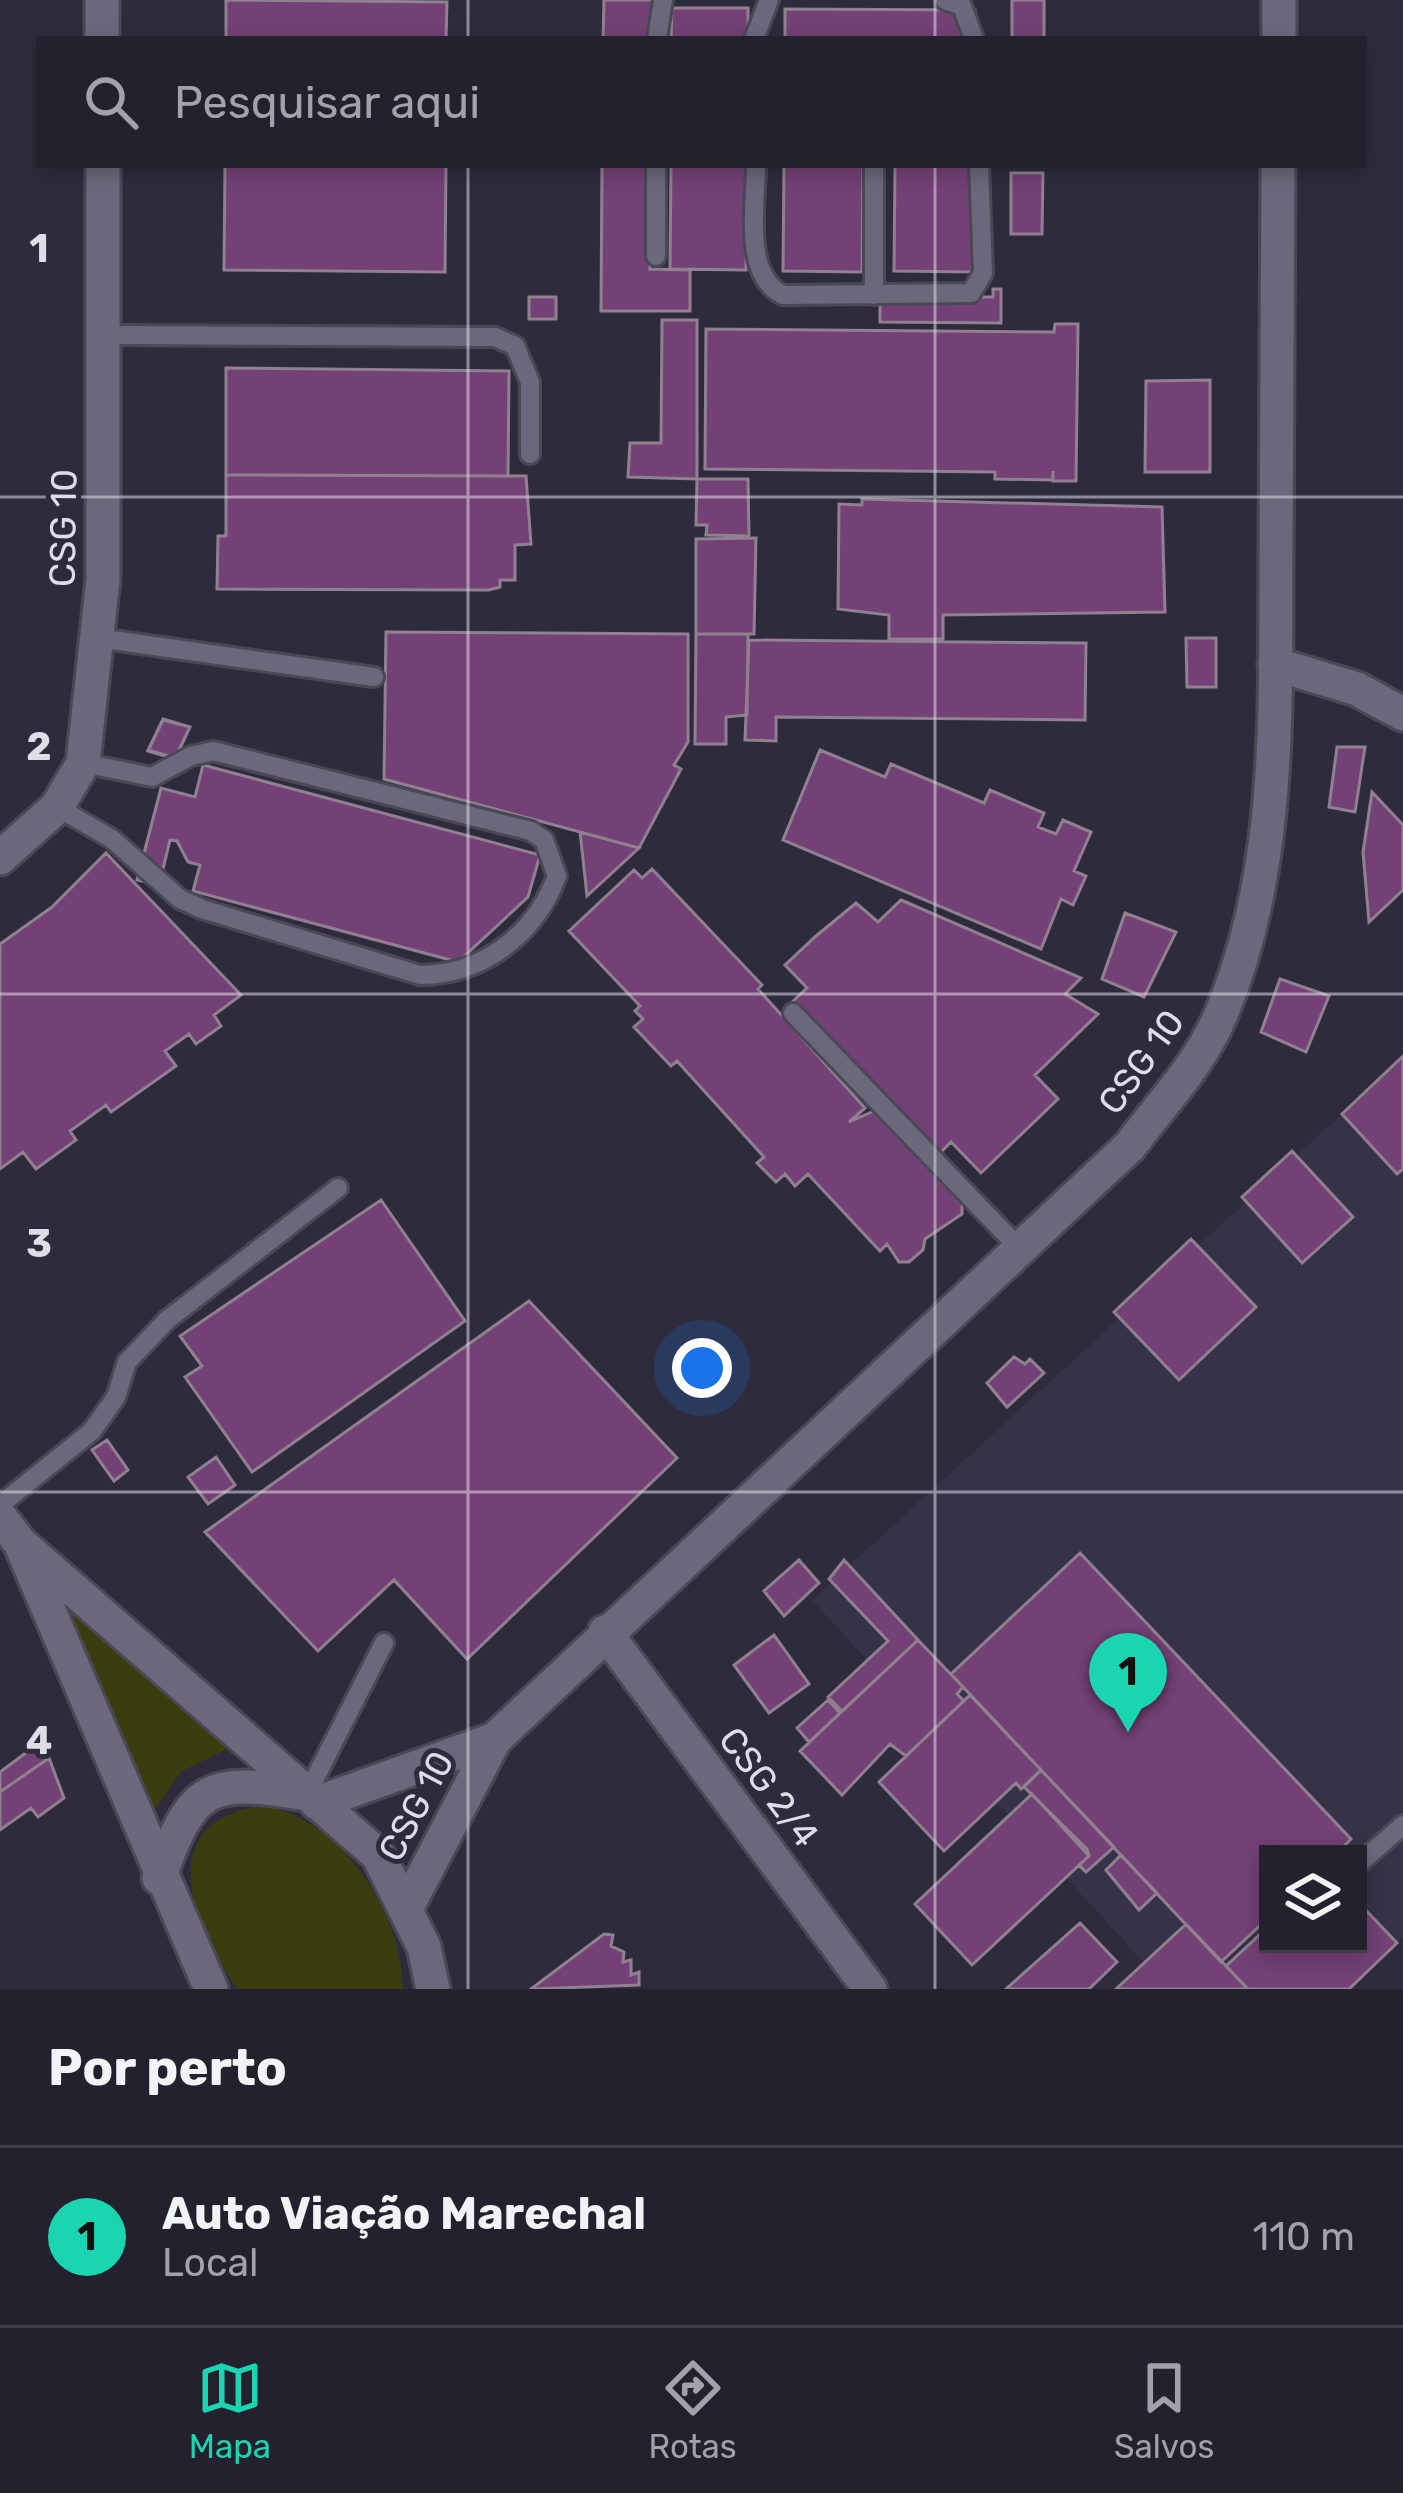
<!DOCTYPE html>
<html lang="pt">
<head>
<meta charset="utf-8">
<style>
	:root { --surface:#22212d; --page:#2a2935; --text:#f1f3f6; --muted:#a2a3aa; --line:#3f3e49; --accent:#1bd5b1 }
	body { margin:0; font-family:Rubik,sans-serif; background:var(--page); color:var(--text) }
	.controls { position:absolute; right:36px; bottom:36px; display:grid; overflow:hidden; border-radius:0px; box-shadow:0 6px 18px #0003 }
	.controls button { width:108px; height:108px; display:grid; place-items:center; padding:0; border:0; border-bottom:3px solid var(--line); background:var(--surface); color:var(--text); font:60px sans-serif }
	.you { position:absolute; left:702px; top:1368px; width:42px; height:42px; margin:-30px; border:9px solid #fff; border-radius:50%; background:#1a73e8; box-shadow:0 0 0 18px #1a73e833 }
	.badge { display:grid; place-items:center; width:78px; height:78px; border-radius:50%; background:var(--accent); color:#111; font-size:39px; font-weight:700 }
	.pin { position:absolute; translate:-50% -99px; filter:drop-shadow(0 3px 6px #0008) }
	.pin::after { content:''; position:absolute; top:63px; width:42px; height:36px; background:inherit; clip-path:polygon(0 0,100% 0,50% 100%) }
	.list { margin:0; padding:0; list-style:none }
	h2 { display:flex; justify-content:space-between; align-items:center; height:156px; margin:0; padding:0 48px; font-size:51px }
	h2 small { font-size:39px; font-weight:400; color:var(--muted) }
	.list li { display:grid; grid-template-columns:78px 1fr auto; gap:36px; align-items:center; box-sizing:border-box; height:180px; padding:0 48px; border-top:3px solid var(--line) }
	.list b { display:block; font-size:45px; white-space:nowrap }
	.list p { margin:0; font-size:39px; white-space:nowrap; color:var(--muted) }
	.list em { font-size:39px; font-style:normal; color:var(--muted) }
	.icon { flex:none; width:66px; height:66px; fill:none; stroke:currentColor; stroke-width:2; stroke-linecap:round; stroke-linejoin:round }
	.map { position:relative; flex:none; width:1403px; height:1989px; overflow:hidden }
	.search { position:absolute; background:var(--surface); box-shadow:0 6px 18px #0003; left:36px; right:36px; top:36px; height:132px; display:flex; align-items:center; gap:30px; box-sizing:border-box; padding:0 42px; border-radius:0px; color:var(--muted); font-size:45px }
	.sheet { height:336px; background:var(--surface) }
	nav { display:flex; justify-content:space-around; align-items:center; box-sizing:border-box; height:168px; border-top:3px solid var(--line); background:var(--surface); font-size:33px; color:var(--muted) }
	nav a { display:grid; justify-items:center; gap:6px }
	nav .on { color:var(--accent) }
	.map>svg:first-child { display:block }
	.built { fill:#363349; fill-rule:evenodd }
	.green { fill:#3a3e0f }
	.building { fill:#734175; stroke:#908090; stroke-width:3 }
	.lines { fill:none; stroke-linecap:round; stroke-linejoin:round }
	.service-casing { stroke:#4b4856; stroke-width:24 }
	.minor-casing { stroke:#4b4856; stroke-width:39 }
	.service { stroke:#6a687a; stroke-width:18 }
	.minor { stroke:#6a687a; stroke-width:33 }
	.grid { fill:none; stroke:#dedde8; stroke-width:3; stroke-opacity:0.55 }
	.labels { text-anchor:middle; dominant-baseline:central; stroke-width:10; stroke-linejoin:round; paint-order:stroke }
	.street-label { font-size:36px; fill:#dedde8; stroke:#2e2c3c }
	.grid-label { font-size:39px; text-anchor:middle; font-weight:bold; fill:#dedde8; stroke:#2e2c3c; stroke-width:10; stroke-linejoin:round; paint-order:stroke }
</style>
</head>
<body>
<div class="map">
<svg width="1403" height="1989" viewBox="0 0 1403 1989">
	<rect width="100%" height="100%" fill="#2e2c3c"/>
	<path class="built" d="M1403,1058V1937L1341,1989H1168L812,1600ZM1268,1854H1358V1944H1268Z"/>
	<path class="green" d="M65,1602L233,1746L180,1772L152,1814Z
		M261,1806C341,1816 402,1913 403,1989H239L233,1983C192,1922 152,1822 261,1806Z"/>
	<path class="building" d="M226,0L447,2L446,39H226Z
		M604,0H654L653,39H603Z
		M1012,0H1044V39H1012Z
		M672,8H748V39H671Z
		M785,9L975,10V39H785Z
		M225,165H446L445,272L224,270Z
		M602,165H652L650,269L690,270V311H601Z
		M671,165H747L746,270L670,269Z
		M784,165H863L862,272L783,271Z
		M895,165H974L973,272L894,271Z
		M1011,173H1043L1042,234H1011Z
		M993,289H1001V323L880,322V297H993Z
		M529,297H556V319H529Z
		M662,320H697V479L628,477L630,443H661Z
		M1055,324H1078L1076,481H1053V471V480L995,479V472L705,469L706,329L1054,332Z
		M226,368L509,371L508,476L226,475Z
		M1210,380V472H1145L1146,381Z
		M226,475L526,476L531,544L515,545V580H500V587L489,590L217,589L218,536H226Z
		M697,479H748L749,536L706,535L707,525H696Z
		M862,499L1162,507L1165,612L943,615V639H889V615L838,609L839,504L862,505Z
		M756,538L754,634H696V539Z
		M386,632L688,634V742L674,765L681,769L639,848L384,779Z
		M696,634H748L747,715L726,717V744H695Z
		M1186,638H1216V687H1187Z
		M749,640L1086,643L1085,720L776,717V741L745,740Z
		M163,719L190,727L175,758L148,750Z
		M163,720L190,727L175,759L148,751Z
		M1337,747H1365L1355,812L1329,807Z
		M820,750L885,777L891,764L984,803L990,790L1044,813L1038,827L1056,834L1063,820L1091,832L1074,871L1086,876L1073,905L1061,899L1041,949L783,840Z
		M203,765L540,855L528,897L458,962L193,891L200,865L188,862L177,841L170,840L163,869L155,864L150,883L137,880L161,788L195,797Z
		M1372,792L1403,825V890L1369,922L1363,852Z
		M580,832L639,848L587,896L583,859Z
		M106,853L241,995L214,1015L221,1026L196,1044L189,1034L165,1051L176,1066L111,1112L106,1105L70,1131L76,1140L36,1169L23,1152L0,1169V944L52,907Z
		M652,869L762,985L758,989L865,1108L849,1122L874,1111L962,1204V1214L925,1239L923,1250L909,1262H899L887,1244L880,1251L808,1174L795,1186L785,1174L776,1182L757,1163L764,1157L677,1061L671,1066L634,1027L643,1019L635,1011L640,1006L569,931L634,870L642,878Z
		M901,900L1081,978L1065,994L1098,1014L1035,1075L1058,1099L981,1173L951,1142L936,1157L791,1003L807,988L785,965L816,936L856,903L878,922Z
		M1125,913L1176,932L1144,997L1102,979Z
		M1280,979L1329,996L1306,1052L1261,1032Z
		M1403,1056V1169L1397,1174L1342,1114Z
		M1292,1151L1353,1217L1302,1263L1242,1197Z
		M381,1200L465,1321L252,1472L185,1377L202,1366L180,1336Z
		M1191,1239L1256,1307L1179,1380L1114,1312Z
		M529,1301L677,1458L467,1659L394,1580L318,1651L205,1532Z
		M1014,1357L1025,1364L1030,1359L1044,1373L1007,1407L987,1383Z
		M107,1440L128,1470L114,1481L92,1450Z
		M216,1457L235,1485L208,1504L188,1477Z
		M1080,1553L1351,1839L1336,1854H1268V1918L1221,1962L951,1674Z
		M799,1560L819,1583L784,1616L764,1591Z
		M844,1560L918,1640L842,1711L828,1697L888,1641L829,1579Z
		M774,1635L809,1684L769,1713L734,1665Z
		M918,1640L963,1687L957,1694L964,1701L906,1756L890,1744L842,1795L800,1751Z
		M970,1695L1041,1770L1021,1789L1016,1783L944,1851L879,1782Z
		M828,1700L840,1713L809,1742L797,1728Z
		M39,1743L49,1758L0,1792V1772Z
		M49,1758L64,1798L38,1817L31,1808L0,1830V1792Z
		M1041,1770L1114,1847L1086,1872L1079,1865L1089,1856L1087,1849L1024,1787Z
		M1032,1794L1089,1856L972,1965L915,1904Z
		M1121,1855L1157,1893L1139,1910L1106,1870Z
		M1358,1902L1397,1943L1349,1989H1248L1226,1966L1268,1927V1944H1358Z
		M1080,1923L1117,1962L1089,1989H1006Z
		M1186,1924L1248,1989H1116Z
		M604,1934L613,1935L611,1946L624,1952L623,1962L631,1960V1975L639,1972V1985L531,1989Z"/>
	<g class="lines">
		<g class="service-casing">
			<path id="service" d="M945,0L962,6L974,39
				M657,39L663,0
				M754,39L769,0
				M756,165C756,204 742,275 783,295L971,293L983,273L979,165
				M656,256V165
				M874,295V165
				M103,335L495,337L515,346L530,382V454
				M98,638L374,677
				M57,807L112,839L180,899L202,909L420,975C483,975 535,934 557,876L544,840L531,831L213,751L191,756L152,777L83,763
				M793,1013L1021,1250
				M0,1505L92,1431L116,1397L127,1362L167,1320L338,1188
				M307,1794L384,1643
				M1361,1862L1403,1825"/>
		</g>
		<g class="minor-casing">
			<path id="minor" d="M102,0V39
				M1279,39V0
				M1275,664L1357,689L1403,714
				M0,858L57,807L83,763L103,579V165
				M0,1517L20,1543L378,1855L424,1947L433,1989
				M23,1550L211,1989
				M605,1632L870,1989
				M317,1803L495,1739
				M159,1878C193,1783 209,1778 307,1794
				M406,1909L495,1739L1130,1146C1162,1103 1202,1062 1222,1012C1282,867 1275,710 1276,556C1277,425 1278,295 1278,165"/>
		</g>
		<use href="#service" class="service"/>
		<use href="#minor" class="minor"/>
	</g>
	<path class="grid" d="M468,0V39M935,0V39M468,165V1989M935,165V1989M0,497H1403M0,994H1403M0,1492H1403"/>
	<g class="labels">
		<g class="street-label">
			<text transform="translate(63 528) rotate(-89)">CSG 10</text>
			<text transform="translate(1141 1062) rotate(-54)">CSG 10</text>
			<text transform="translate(769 1787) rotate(53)">CSG 2/4</text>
			<text transform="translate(416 1806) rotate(-62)">CSG 10</text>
		</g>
	</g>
	<g class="grid-label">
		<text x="39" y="262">1</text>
		<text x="39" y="760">2</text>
		<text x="39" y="1257">3</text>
		<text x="39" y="1754">4</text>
	</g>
</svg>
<div class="controls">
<button><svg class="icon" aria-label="layers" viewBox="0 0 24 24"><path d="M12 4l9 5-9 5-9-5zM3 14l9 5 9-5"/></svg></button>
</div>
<div class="you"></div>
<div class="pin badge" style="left:1128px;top:1732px">1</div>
<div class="search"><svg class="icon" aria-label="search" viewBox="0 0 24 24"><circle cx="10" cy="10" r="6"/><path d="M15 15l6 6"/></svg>Pesquisar aqui</div>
</div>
<section class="sheet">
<h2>Por perto<small></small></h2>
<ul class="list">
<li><span class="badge">1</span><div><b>Auto Viação Marechal</b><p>Local</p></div><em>110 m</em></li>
</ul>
</section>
<nav>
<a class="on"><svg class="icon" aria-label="map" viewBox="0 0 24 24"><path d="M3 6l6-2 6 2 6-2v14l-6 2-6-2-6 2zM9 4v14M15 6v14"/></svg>Mapa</a>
<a><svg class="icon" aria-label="directions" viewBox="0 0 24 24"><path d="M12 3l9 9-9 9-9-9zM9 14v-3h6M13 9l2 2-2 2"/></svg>Rotas</a>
<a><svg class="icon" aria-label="saved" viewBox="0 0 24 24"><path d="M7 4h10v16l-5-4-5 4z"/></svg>Salvos</a>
</nav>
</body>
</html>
